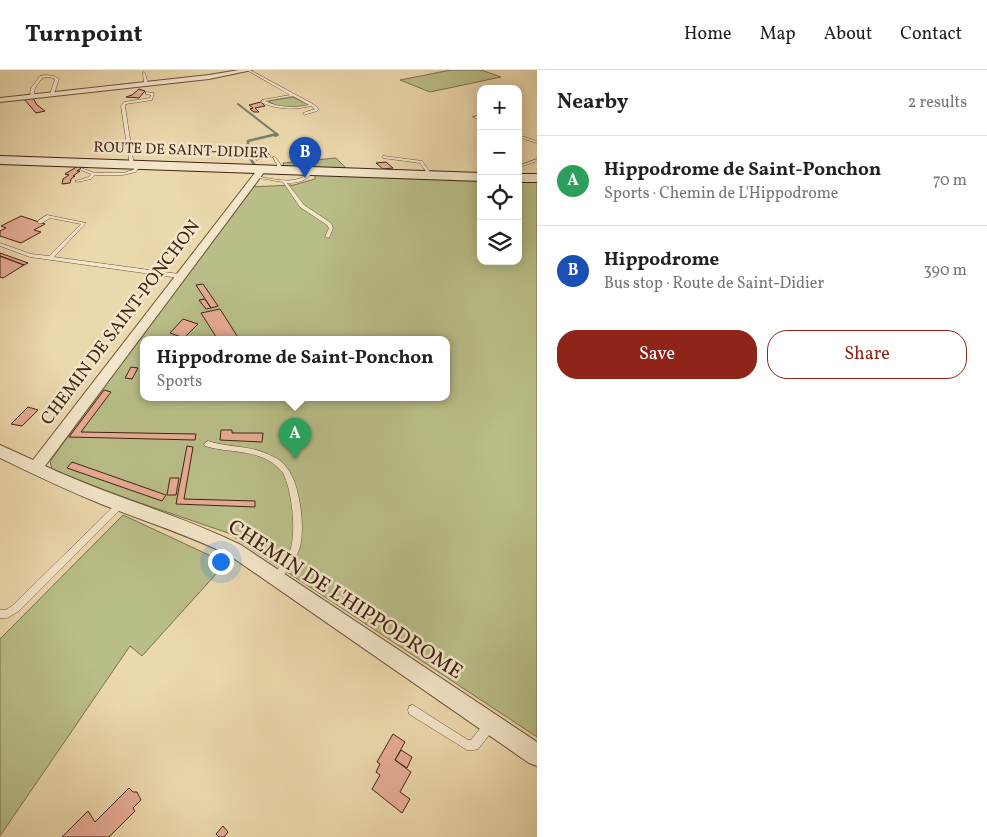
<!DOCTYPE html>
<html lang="en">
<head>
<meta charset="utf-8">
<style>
	:root { --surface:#fff; --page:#f2f2f2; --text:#202124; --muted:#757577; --line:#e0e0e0; --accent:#8f2418 }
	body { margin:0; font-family:Vollkorn,serif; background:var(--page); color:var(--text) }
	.controls { position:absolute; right:15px; top:15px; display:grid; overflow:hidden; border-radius:10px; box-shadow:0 2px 12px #0003 }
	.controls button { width:45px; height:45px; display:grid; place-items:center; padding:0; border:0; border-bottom:1px solid var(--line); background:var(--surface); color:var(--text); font:25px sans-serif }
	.you { position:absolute; left:220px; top:491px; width:18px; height:18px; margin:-12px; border:4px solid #fff; border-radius:50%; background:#1a73e8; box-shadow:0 0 0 8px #1a73e833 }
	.badge { display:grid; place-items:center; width:32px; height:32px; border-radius:50%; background:var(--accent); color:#fff; font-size:16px; font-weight:700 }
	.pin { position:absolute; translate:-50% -41px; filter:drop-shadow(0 1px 2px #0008) }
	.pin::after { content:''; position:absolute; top:26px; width:18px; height:15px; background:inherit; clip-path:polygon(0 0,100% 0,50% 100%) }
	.popup { position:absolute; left:140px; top:266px; width:310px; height:65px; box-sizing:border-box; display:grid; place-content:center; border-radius:10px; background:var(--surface); filter:drop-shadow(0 1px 4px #0005); font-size:16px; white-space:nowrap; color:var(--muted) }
	.popup b { font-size:19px; color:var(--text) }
	.popup::after { content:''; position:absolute; left:50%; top:100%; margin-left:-10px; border:10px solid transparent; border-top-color:var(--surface) }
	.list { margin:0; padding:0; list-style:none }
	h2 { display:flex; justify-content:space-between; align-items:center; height:65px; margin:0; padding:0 20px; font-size:21px }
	h2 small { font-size:16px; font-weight:400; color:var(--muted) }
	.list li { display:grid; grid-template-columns:32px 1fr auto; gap:15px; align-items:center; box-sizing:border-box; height:90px; padding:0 20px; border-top:1px solid var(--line) }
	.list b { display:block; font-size:19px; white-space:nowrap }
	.list p { margin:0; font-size:16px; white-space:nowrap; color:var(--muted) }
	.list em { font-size:16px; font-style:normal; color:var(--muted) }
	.actions { display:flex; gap:10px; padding:15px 20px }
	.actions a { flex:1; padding:11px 0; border:1px solid var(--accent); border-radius:20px; text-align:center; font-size:18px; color:var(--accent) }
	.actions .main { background:var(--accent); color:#fff }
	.icon { flex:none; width:28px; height:28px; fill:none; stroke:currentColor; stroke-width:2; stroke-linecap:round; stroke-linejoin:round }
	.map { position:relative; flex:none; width:537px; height:767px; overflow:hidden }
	header { display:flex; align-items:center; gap:30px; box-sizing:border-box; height:70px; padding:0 25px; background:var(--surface); border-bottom:1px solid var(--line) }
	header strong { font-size:24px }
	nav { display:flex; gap:28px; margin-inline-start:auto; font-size:18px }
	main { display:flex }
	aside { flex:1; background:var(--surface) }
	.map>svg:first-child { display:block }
	.green { fill:#b9be88; stroke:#7d704d; fill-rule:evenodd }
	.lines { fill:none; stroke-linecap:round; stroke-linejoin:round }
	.stream-far1 { stroke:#767e6a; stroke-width:2 }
	.stream { stroke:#767e6a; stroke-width:2.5 }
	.building { fill:#e8ad95; stroke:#412212 }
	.lane-casing { stroke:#6c5039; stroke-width:1 }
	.street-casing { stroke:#6c5039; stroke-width:2 }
	.secondary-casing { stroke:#412212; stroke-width:2 }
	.lane { fill:#f3e6ca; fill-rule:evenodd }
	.street { fill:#f3e6ca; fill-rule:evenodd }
	.secondary { fill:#f3e6ca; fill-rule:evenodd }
	.labels { text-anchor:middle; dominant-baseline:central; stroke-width:5; stroke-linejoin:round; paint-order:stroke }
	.far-street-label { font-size:15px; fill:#412212; stroke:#f3e6ca }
	.street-label { font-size:18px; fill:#412212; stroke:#f3e6ca }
	.near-street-label { font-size:21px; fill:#412212; stroke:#f3e6ca }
</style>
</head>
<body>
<header>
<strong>Turnpoint</strong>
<nav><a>Home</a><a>Map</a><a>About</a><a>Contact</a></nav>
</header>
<main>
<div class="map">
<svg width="537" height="767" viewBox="0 0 537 767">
	<rect width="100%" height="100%" fill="#ecd8ad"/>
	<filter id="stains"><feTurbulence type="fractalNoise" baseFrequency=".004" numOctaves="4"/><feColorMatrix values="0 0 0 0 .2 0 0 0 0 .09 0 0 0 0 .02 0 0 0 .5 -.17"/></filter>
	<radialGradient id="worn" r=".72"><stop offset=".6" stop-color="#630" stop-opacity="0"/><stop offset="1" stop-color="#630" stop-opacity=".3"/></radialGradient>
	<path class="green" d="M451,0H481L501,7L430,22L400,10Z
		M293,27L309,35C297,39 278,39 268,31Z
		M336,88L349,101L284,99L283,93Z
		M315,105L481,109V191H518V110L537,111V667L228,463L56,404L52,399L50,392L54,386L248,117L294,115L315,109ZM144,270H446V328H144Z
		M123,445L226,493L142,586L130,576L0,766V569Z"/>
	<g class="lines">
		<path class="stream-far1" d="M238,34L278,65L275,66"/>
		<path class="stream" d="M257,98L248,86V71L277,64"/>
	</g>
	<path class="building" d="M139,19L145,21L139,28L126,27L132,25Z
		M33,28L37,35L45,41L36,43L24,29Z
		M261,32L265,36L255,38L259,42H254L250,39L253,38L249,35Z
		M268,83L271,87L256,90L254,87Z
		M386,92L393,98L383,99L376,93Z
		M78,96H84L77,101H80L73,106H75L71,109L70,113L62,114L63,109L69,105L65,104Z
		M21,146L45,154L34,160L41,162L21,173L0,166V161L6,158L1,156Z
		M0,183L28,193L24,195L0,186Z
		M0,186L24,195L3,208L0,207Z
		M203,214L218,236L211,238L196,215Z
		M205,229L211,238L206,239L199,230Z
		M220,239L239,269L218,270L201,243Z
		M183,249L198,254L184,268L170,263Z
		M131,297L138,298L132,309L125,308Z
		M104,320L111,322L81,362L196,364L195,370L69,367Z
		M28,337L38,340L22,356L11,354Z
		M221,360H232V363H263L262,372L220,370Z
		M187,376L193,377L184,429L255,431V437L176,434Z
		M72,392L166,425L162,431L67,398Z
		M170,408H179L176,425H167Z
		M393,664L405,672L395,690L411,702L400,722L410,729L402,743L372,719L380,705L376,702L380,694L377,692Z
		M401,680L412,687L407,698L395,690Z
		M129,718L133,722H137L141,730L133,738L135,741L109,767H62L88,741L95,752Z
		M223,756L228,762L224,767H219L216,764Z"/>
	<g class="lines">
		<g class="lane-casing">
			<path id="lane" d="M247,0H250L313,34L319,39L317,41L304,45L303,43L315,39L311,36C294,40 277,40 261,32L262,30L290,25ZM293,26L309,35C294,38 279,38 265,31Z
				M144,2L145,3L148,14L146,15L144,14L143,3Z
				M47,5L54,6L59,9L54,24L52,25L50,24L55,9C51,7 47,7 42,8L35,18L34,23L36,26L33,27L30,23L31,18L40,6Z
				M146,22L154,23L152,30L126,34L125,36L134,96L132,97L130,96L121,36L124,32L150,28L151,25L146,24Z
				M481,45V47H479L481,49V51L473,47Z
				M518,65L537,71V73L518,67Z
				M384,86L422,91L433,106L430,107L420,93L383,88V86Z
				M273,87H275L281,95L280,102L277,101V95Z
				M537,89V91L523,96L521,95Z
				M137,95L140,96L136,102L123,105H95L91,109L77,112L75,111L89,107L91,104L81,100V98L95,103H123L133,100Z
				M309,102L312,103C306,111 298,113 287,113L304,135L331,153L333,158L329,168L325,167L329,158L327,155L300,137L283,112L253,107L255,106C271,108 296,117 309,102Z
				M47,145L86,153L54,187L179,204L182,206L179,208L30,187L0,176V173L31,184L49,186L81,154L50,148L42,153H38V151Z
				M208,371C229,378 252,375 272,386C278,389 283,392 287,398C300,414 305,456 300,477C296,489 288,500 280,510L277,511L274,510L273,507C278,497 287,489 291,478C296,460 292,420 283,403C278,396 269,390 261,387C244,380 224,382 205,376L204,374Z
				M120,432L123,433L124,435L123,437L19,541L7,548H0V540H6L13,535L117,433Z
				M413,635L468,670H471L486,651L490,650L494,651L495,655L494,659L478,679L474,680H467L409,644L408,640L409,636Z"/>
		</g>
		<g class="street-casing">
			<path id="street" d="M239,0H252L209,9L0,32V28L209,5Z
				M258,99L265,101L45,396C109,426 178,444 241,475L537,672V696L529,693L229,485C188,465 144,451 101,434C66,420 33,404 0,388V375L33,390Z"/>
		</g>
		<g class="secondary-casing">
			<path id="secondary" d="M0,86L481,103V111L0,94Z
				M518,104H537V112H518Z"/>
		</g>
		<use href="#lane" class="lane"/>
		<use href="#street" class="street"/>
		<use href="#secondary" class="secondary"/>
	</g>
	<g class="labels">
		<g class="far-street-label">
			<text transform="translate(181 81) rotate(2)">ROUTE DE SAINT-DIDIER</text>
		</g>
		<g class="street-label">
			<text transform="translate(121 253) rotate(-53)">CHEMIN DE SAINT-PONCHON</text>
		</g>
		<g class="near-street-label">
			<text transform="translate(345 530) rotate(33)">CHEMIN DE L'HIPPODROME</text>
		</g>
	</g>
	<rect width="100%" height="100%" filter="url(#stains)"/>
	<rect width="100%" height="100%" fill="url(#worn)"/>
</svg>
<div class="controls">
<button>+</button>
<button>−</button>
<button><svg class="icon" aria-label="locate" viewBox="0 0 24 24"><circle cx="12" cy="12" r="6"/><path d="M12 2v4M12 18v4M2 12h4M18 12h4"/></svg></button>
<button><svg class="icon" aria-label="layers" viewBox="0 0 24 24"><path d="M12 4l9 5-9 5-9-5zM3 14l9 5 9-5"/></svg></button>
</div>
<div class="you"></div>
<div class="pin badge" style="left:295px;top:389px;background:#2e9e5b">A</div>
<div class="popup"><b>Hippodrome de Saint-Ponchon</b>Sports</div>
<div class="pin badge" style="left:305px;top:108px;background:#1a4fb4">B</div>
</div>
<aside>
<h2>Nearby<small>2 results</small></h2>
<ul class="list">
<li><span class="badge" style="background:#2e9e5b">A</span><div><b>Hippodrome de Saint-Ponchon</b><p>Sports · Chemin de L'Hippodrome</p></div><em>70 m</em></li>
<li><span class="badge" style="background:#1a4fb4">B</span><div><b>Hippodrome</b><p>Bus stop · Route de Saint-Didier</p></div><em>390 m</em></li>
</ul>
<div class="actions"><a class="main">Save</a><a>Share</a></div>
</aside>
</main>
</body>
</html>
